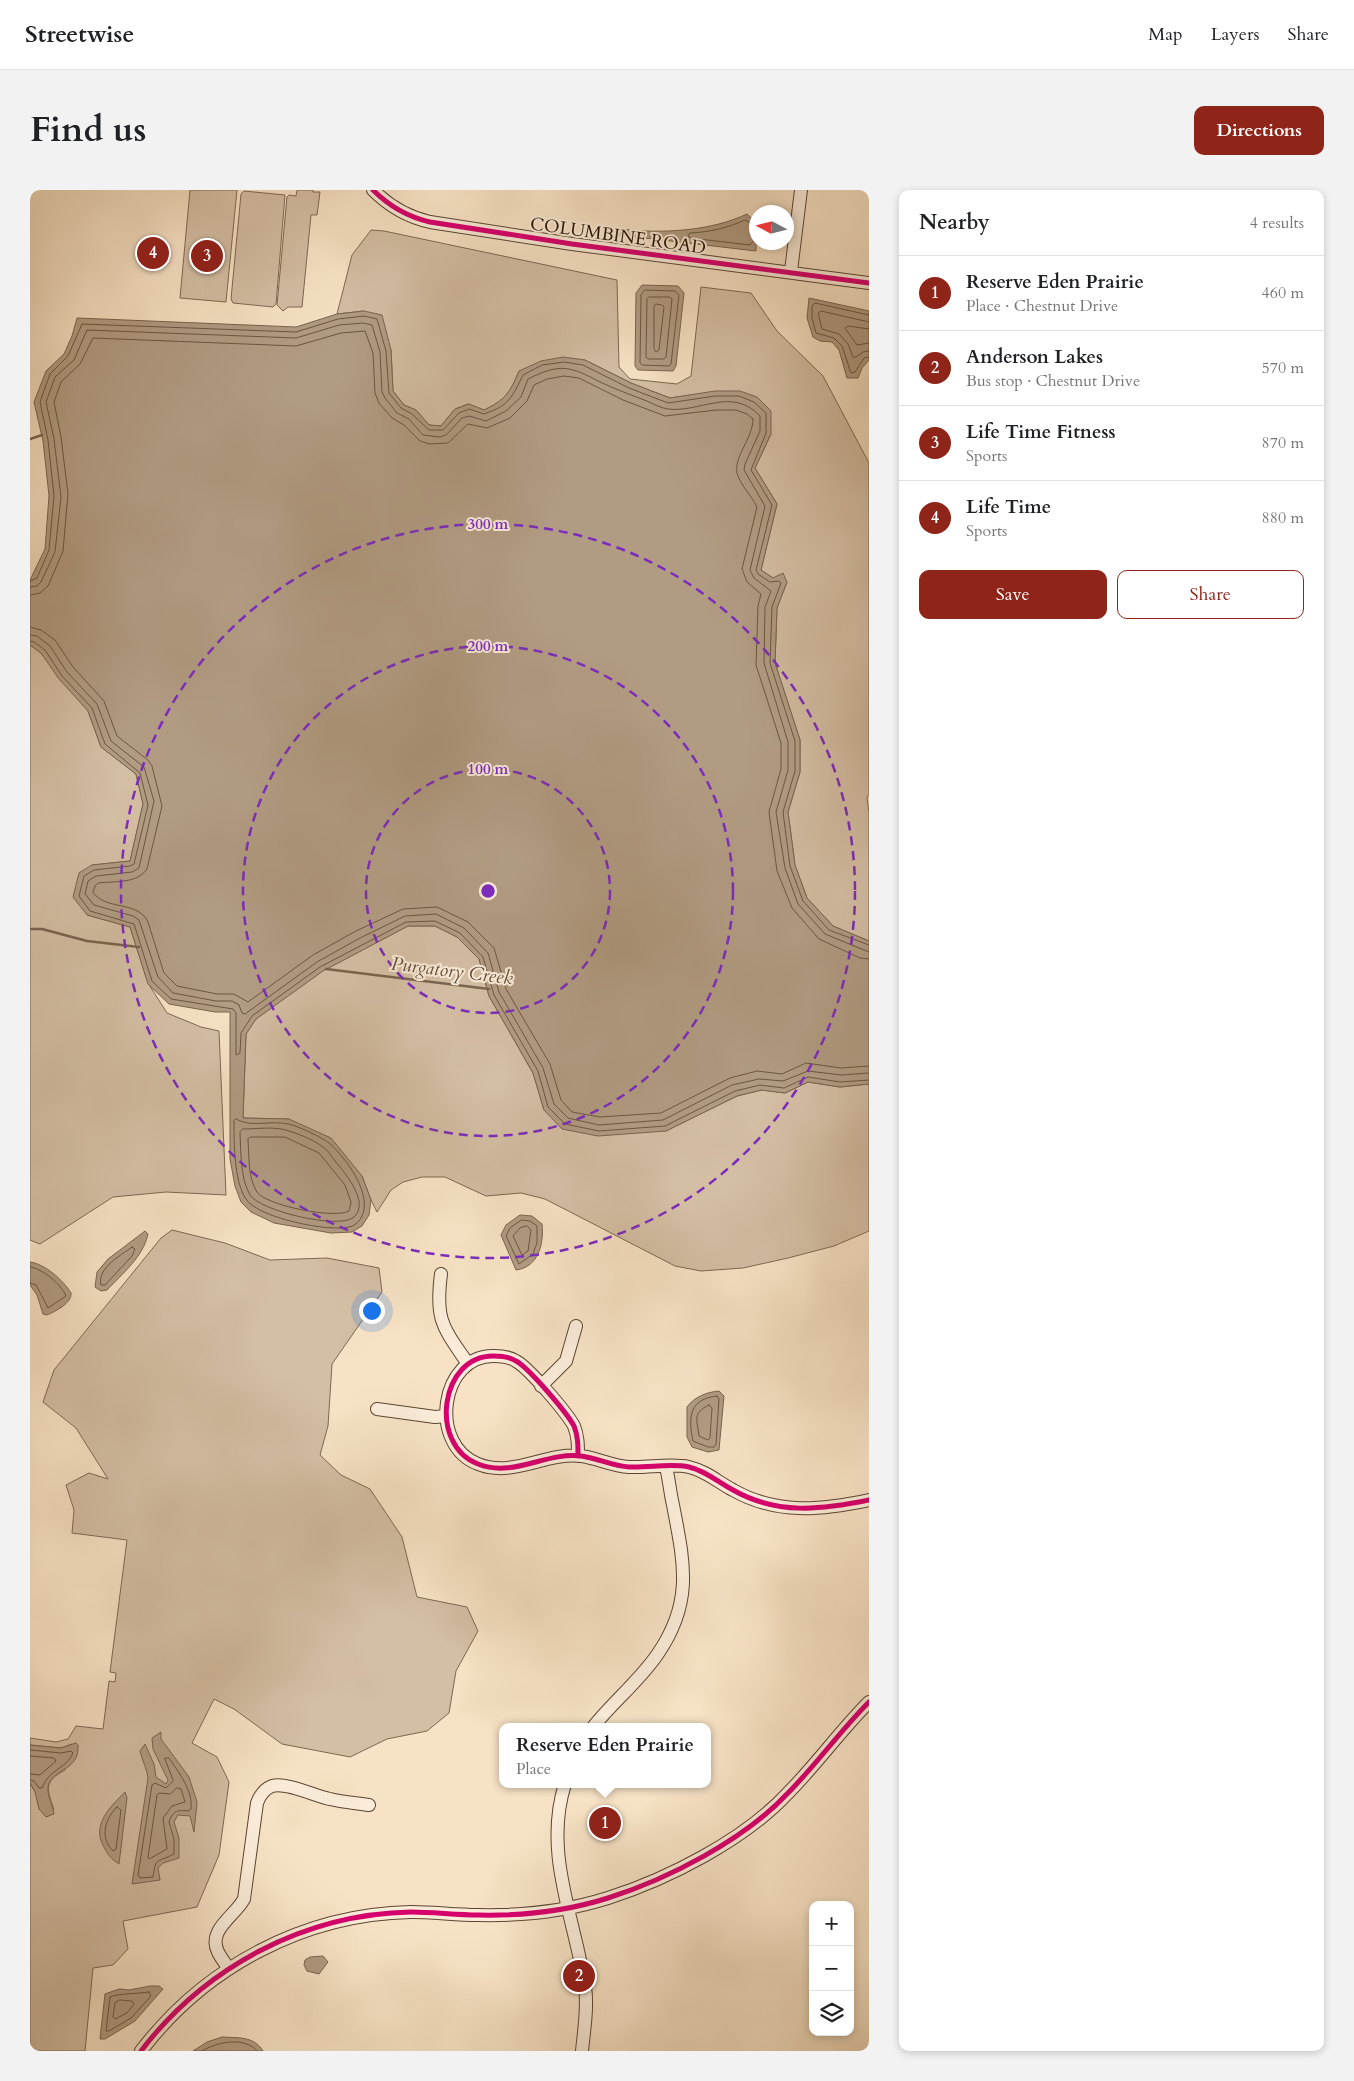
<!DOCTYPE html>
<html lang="en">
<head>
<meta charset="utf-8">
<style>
	:root { --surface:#fff; --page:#f2f2f2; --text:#202124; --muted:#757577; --line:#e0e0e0; --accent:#8f2418 }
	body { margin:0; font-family:Cardo,serif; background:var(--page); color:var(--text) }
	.controls { position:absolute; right:15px; bottom:15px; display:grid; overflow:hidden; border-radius:10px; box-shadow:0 2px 8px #0003 }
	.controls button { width:45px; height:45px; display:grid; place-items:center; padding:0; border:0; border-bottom:1px solid var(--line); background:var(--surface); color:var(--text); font:25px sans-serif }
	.compass { position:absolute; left:719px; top:15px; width:45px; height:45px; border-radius:50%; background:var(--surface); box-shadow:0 2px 8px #0003; rotate:277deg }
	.you { position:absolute; left:341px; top:1120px; width:18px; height:18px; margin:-12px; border:4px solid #fff; border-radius:50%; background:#1a73e8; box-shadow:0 0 0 8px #1a73e833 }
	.badge { display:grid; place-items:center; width:32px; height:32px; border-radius:50%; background:var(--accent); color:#fff; font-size:16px; font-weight:700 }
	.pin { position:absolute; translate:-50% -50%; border:2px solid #fff; box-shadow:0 1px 5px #0006 }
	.popup { position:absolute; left:469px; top:1533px; width:212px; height:65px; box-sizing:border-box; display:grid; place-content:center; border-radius:10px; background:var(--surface); filter:drop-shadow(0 1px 4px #0005); font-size:16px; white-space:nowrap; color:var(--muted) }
	.popup b { font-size:19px; color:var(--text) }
	.popup::after { content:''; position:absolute; left:50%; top:100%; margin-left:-10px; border:10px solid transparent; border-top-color:var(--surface) }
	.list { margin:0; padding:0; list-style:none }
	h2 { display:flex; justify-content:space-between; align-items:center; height:65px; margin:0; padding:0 20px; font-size:21px }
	h2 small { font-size:16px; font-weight:400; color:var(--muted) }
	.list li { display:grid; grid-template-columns:32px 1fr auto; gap:15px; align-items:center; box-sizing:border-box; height:75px; padding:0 20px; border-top:1px solid var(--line) }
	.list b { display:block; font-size:19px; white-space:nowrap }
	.list p { margin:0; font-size:16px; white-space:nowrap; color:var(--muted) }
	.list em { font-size:16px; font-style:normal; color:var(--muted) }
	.actions { display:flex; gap:10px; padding:15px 20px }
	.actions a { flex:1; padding:11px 0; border:1px solid var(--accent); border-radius:10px; text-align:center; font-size:18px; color:var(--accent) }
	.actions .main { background:var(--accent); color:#fff }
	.icon { flex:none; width:28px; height:28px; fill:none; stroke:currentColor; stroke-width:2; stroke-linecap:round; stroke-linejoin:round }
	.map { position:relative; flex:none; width:839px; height:1861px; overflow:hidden; border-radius:10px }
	header { display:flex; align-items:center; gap:30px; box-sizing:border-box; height:70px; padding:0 25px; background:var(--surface); border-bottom:1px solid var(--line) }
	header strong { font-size:24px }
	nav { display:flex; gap:28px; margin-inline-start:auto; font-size:18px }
	.intro { display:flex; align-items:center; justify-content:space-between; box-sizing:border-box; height:120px; padding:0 30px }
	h1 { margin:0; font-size:35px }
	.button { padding:12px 22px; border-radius:10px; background:var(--accent); color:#fff; font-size:18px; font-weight:700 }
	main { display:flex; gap:30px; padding:0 30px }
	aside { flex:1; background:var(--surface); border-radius:10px; box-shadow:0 2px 8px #0003 }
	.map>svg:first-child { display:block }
	.green { fill:#d4bea4; stroke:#7e6852 }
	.water { fill:#b19b82; stroke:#7a644e }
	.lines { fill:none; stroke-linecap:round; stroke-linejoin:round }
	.shore { stroke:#6c5641; stroke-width:1 }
	.stream { stroke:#7a644e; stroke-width:2.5 }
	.minor-casing { stroke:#5c4531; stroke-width:14 }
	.minor { stroke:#faecd9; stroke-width:12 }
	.cycleway-casing { stroke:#faecd9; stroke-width:8 }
	.cycleway { stroke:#d6006c; stroke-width:5 }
	.ring { fill:none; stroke:#7b2cbf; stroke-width:2.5; stroke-dasharray:9 6 }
	.labels { text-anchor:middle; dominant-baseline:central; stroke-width:4; stroke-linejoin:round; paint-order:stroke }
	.street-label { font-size:18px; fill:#281100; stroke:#faecd9 }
	.water-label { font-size:19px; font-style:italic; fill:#664f3a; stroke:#faecd9 }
	.centre { fill:#7b2cbf; stroke:#faecd9; stroke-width:2.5 }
	.ring-label { font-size:15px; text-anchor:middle; font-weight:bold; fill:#7b2cbf; stroke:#faecd9; stroke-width:4; stroke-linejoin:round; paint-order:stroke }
</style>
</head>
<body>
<header>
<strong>Streetwise</strong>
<nav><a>Map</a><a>Layers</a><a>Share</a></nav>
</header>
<div class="intro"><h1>Find us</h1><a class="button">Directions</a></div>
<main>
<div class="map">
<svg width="839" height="1861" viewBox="0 0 839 1861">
	<rect width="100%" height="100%" fill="#f7e2c5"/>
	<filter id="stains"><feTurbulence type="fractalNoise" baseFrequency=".004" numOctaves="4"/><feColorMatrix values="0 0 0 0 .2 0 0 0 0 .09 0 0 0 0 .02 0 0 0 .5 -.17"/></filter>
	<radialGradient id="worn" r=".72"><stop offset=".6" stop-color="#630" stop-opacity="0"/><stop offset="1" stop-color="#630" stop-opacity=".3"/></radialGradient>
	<path class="green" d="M160,0H207L196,112L150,108Z
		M267,0H283V2H290L287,25H281L272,117H258L253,121L247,115L257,7L259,5L266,6Z
		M214,1L255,5L246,114L243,117L203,113L201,109L211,4Z
		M341,40L354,41L587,90L589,177L600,189L647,194L661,186L671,97L721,103L747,141L793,186L839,273V604L837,608L839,622V751L803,736L777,708L765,675L758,622L770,582V550L745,473L747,418L757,392L743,388L731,380L747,314L725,278L741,244L661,205L640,208L601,193L555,170L489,181C480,203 475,210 454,220L438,214L425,219L411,236L399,235L386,220L374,215L363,201L361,160L334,121L307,124L322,65Z
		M0,455L11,463L58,521L71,557L106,584L113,614L100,671L62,675L57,725L100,737L118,793L137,823L171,837L189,841L196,1005L136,1002L83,1007L10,1054L0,1050Z
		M378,736H405L427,747L449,769L459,806L503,883L514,920L636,941L707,906L732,900L755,903L778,892L810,897L839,894V1041L804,1056L758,1068L713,1078L671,1081L645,1076L515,1009L491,1003L456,1006L415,987H392L373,992L361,1000L347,1022L341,1010L332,986L259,929L213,928L216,844L226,829L292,781Z
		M142,1040L195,1053L240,1070L297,1068L349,1078L352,1102L302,1174L298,1236L290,1265L311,1285L340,1299L372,1347L387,1407L437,1417L448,1441L426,1481L419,1523L397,1541L357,1549L320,1567L252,1554L204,1519L184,1509L162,1553L187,1567L199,1592L189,1665L167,1717L93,1731L98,1759L83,1775L63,1778L55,1861H0V1593L5,1602L24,1620C17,1599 13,1592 35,1580L42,1554L31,1558L0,1555V1548L26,1552L38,1549L46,1536L73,1539L79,1491L85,1492L86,1483L80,1482L97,1350L42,1343L44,1320L36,1295L59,1283L78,1289L46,1238L13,1212L24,1180L131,1048Z"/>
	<path class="water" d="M717,24L726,33V61L589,45L588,42L592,39C632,44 681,41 717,24Z
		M612,95L648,96L654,103L646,176L643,181L608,180L605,176L606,103Z
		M779,108L839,121V170L832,178L828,188H817L809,160L802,152L790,151L783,147L777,128Z
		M334,121L352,125L361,160L363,201L374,215L386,220L399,235L411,236L425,219L439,214L454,220C475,210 480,203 489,181L511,171L533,167L555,170L601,193L640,208L685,201H710L727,207L741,221V244L725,278L747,314L731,380L743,388L753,383L757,392L747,418L745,473L770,550V582L758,622L765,675L777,708L803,736L839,751V894L810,897L778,892L755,903L731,900L707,906L636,941L568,946L532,939L514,920L503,883L459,806L449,769L427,747L405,736H378L293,781L226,829L216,844L213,928L259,929L301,948L332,986L341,1010L339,1025L332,1036L322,1042L301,1043L244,1033L221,1022L211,1012L205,996L200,969V822H185L139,814L118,794L100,737L57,725L43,707L49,683L62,675L100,671L113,614L106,584L71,557L58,521L29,489L11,463L0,455V390L15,359L19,306L13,251L4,212L16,181L34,164L42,146L47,128L266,137L307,124Z
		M490,1025L502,1026L512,1034C514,1053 509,1077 486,1080L471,1045L476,1035Z
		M115,1041L118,1044C113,1067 93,1083 77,1100L71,1101L65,1097L67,1082L78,1069Z
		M0,1072C15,1074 33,1090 41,1103C42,1113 26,1121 17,1125L13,1124L7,1105L0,1095Z
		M689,1201L694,1206L689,1260L678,1262L662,1257L657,1247V1217C664,1207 677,1202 689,1201Z
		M131,1542V1549L159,1587L167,1612L164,1642L160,1626L148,1625L144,1632L149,1648V1668L133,1673L128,1678L130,1690L102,1694L118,1588C117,1578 112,1571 110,1561L115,1554L124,1574L126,1587L136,1594L138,1590L123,1559L122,1548Z
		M46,1553L48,1555C50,1582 21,1578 18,1597C17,1606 23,1615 24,1624L16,1627L9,1619L5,1602L0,1593V1555L31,1558Z
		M95,1602L97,1608L89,1674C81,1669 78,1665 74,1657C61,1635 80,1617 95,1602Z
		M293,1766L298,1772L289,1784L277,1781L274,1775L275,1770L280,1767Z
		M120,1796H129L133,1799L105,1831L75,1849H70L75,1804L89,1799L99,1800Z
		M192,1847C208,1848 224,1846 233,1861H163L177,1852Z"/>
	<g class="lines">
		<path class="shore" d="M726,36L715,30C697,38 680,42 660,43L658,46L660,48L720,55L726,48
			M615,100L645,101L649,105L641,174L639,176L612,175L610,173L611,105Z
			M619,107H640L642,109L636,167L634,169H618L616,167L617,109Z
			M626,114L632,115L634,117L629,160L626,162L624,159V117Z
			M839,125L785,113L782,116V128L786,143L804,148L812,156L821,183L825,182L834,168L839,167
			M839,132L791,121L788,123L792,139L809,144L818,154L823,167H826L833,162L839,161
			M839,139L818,136L815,138L827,155L839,153
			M0,391L7,388L19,360L24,306L18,250L10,212L20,184L38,166L52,134L266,142L308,129L334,126L347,129L356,161L359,203L371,218L382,224L399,240H413L429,223L439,219L454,224C480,215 482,207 493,185L512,175L534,172L553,175L599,198L638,213L685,206H709L724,212L736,223V243L721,280L742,315L726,380L728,384L740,392L749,391L751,393L742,417L740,473L765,551V581L753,622L760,676L773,711L799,740L839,755
			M0,397L7,396L11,392L25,362L31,307L24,249L16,212L25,187L44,170L57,140L266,148L309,135L333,133L342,135L350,162L352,202L355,208L367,223L379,229L393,245L410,247L416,245L432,228L439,226L456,231L476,221L491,207L498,189C530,173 540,176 570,192C585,199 601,205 617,211C623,214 631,218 638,219C670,223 702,196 730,226V241L715,274L714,280L735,316L720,380L724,388L741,401L735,417L734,473L758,552V580L746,622L755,678L768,714L795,744L839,762
			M0,405L10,403L18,396L33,361L38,304L31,247L24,212L31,192L50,174L63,148L266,156L311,143L335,141L343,163L345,203L349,213L362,228L374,235L390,251L399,254L418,253L438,234L457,238L480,228L497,211L504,195L517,189L534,186L549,188L593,210L635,226L686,220H706L717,224L723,229C723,248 704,266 707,283C710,295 722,306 727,317L712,379L717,392L731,404L728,416L726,475L751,553V579L739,622L747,681L762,718L789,749L830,768L839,769
			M0,437L11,440L25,450L43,477L74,511L87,546L118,570L122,576L132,616L117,679C107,694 84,691 68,693L65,696L63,702C75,721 108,710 118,732L134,783L147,796L187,804H204L218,812L283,765L326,741L373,719L407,717L438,732L464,758L476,799L520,874L531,910L542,922L570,927L631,923L700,888L727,881L752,884L776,873L811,878L839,876
			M0,445L7,446L20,456L37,482L67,514L81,551L114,577L124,611L109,678L102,682L66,686L58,691L55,704L64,715L103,726L109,730L128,787L143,803L186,811H202L209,815L212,823L215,824L287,772L330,748L375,726L406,724L434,738L458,763L469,802L513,878L524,914L538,928L569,935L633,930L702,895L729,889L753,891L778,881L811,885L839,883
			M0,451L4,452L15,460L32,486L62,518L75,554L110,583L118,615L104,674L100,676L64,680L54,686L49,706L60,721L104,734L122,791L141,809L203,819L206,823V865L210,863L211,843L222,826L290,777L376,732L405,731L430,743L453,767L464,805L508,881L518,917L535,934L569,941L635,936L705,901L730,895L754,898L778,887L810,892L839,890
			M206,929C220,938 241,930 258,934C266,935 293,948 299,953C316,968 344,1005 331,1028C329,1032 324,1036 319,1037C298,1042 228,1028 216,1009C204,992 204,952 204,931Z
			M213,939C227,939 246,936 259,941C269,944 284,950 293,957C298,960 302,967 305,971C315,983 340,1012 324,1027C310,1040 230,1021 220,1005C210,988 211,961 210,942Z
			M221,947H255L289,963L315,995L321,1012L319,1021C305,1029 237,1016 227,1002C218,989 219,965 218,949Z
			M492,1030L500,1031L507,1036V1053L503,1064L489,1074L476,1046L480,1038Z
			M497,1036L501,1040L498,1061L492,1065L483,1046L490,1038Z
			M102,1057L105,1059L102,1066L75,1095H71C67,1078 90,1066 102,1057Z
			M0,1077C12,1078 32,1095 36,1106L18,1118L6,1095L0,1093
			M687,1206L689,1209L686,1254L684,1257H678L663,1251C658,1227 659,1209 687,1206Z
			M679,1215L682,1218L680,1248L678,1250L669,1246C667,1229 662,1223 679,1215Z
			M0,1560L31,1563L41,1561L43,1563C35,1580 20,1578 12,1598H9L4,1591L0,1590
			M0,1566L24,1568L26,1571L10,1585L0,1584
			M135,1568H139C149,1583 163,1600 161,1619L159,1621C148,1620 143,1620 139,1632L144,1649V1664C127,1673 126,1666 123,1687L110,1688L108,1685L122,1595L125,1593L136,1598L143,1591Z
			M147,1598L151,1599L155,1612L142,1616L133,1628L137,1659L119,1669L118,1667L127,1605L129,1603L140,1604Z
			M87,1617L91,1620L86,1659L83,1661C70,1648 74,1630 87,1617Z
			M119,1802L121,1806L101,1828L79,1841H76L80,1807C89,1803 108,1804 119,1802Z
			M90,1810L102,1811L104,1814L97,1823L85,1829L83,1827L85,1813Z
			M172,1861C186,1852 215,1846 227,1861"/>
		<path class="stream" d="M0,249L12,245
			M0,739H12L57,751L109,757
			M296,779L459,799"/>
		<g class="minor-casing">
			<path id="minor" d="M343,0C359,16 378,27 400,32L542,54L839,93
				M761,81L771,0
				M411,1084C405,1131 413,1137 438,1174
				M511,1196L536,1171L546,1136
				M347,1219L405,1227L416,1226
				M548,1266C548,1255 548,1246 544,1236C537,1223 499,1178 486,1171C480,1167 471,1166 464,1166C410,1165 398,1255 448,1274C483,1288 515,1262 551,1266C567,1268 582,1276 599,1277C619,1278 640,1273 659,1277C676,1281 688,1292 703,1300C747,1325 791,1320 839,1310
				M563,1537C583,1512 609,1491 627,1465C664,1412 654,1373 643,1315C640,1302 639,1289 636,1277
				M535,1594C513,1663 545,1729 555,1796C558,1818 554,1840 552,1861
				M199,1779C195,1773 191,1768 188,1762C177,1740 205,1726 214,1709L227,1613C230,1605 234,1599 242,1596C257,1592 285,1606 300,1609C312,1612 326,1613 339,1615
				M111,1861C175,1777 274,1724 381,1722C403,1722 426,1725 448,1725C492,1726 537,1721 578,1708C638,1689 714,1650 757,1604C786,1575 810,1541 839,1512"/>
		</g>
		<use href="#minor" class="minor"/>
		<g class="cycleway-casing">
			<path id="cycleway" d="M343,0C359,16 378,27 400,32L542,54L839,93
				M548,1266C548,1255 548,1246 544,1236C537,1223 499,1178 486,1171C480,1167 471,1166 464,1166C410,1165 398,1255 448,1274C483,1288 515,1262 551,1266C567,1268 582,1276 599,1277C619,1278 640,1273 659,1277C676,1281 688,1292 703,1300C747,1325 791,1320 839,1310
				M111,1861C175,1777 274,1724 381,1722C403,1722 426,1725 448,1725C492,1726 537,1721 578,1708C638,1689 714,1650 757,1604C786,1575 810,1541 839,1512"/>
		</g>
		<use href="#cycleway" class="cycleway"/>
	</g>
	<g class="ring">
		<circle cx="458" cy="701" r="122"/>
		<circle cx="458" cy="701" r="245"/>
		<circle cx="458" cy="701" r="367"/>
	</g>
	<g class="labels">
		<g class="street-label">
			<text transform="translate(588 46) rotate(8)">COLUMBINE ROAD</text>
		</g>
		<g class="water-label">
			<text transform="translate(422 781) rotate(7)">Purgatory Creek</text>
		</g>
	</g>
	<circle cx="458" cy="701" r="8" class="centre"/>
	<g class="ring-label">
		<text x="458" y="339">300 m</text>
		<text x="458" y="461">200 m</text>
		<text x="458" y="584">100 m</text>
	</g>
	<rect width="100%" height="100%" filter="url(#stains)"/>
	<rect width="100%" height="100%" fill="url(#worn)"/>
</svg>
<div class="controls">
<button>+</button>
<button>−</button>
<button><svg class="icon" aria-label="layers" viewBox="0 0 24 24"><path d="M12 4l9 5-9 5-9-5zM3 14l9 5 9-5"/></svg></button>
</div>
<svg class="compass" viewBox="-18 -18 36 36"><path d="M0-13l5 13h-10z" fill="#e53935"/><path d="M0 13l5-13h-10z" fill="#757577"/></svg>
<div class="you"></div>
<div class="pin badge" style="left:575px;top:1633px">1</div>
<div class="popup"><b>Reserve Eden Prairie</b>Place</div>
<div class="pin badge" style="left:549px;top:1786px">2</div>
<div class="pin badge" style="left:177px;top:66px">3</div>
<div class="pin badge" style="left:123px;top:63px">4</div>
</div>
<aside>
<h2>Nearby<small>4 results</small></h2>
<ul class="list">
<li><span class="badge">1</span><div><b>Reserve Eden Prairie</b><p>Place · Chestnut Drive</p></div><em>460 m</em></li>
<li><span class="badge">2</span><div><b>Anderson Lakes</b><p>Bus stop · Chestnut Drive</p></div><em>570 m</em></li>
<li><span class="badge">3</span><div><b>Life Time Fitness</b><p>Sports</p></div><em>870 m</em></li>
<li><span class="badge">4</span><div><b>Life Time</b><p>Sports</p></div><em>880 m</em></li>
</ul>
<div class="actions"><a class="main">Save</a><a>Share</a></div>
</aside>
</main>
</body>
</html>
